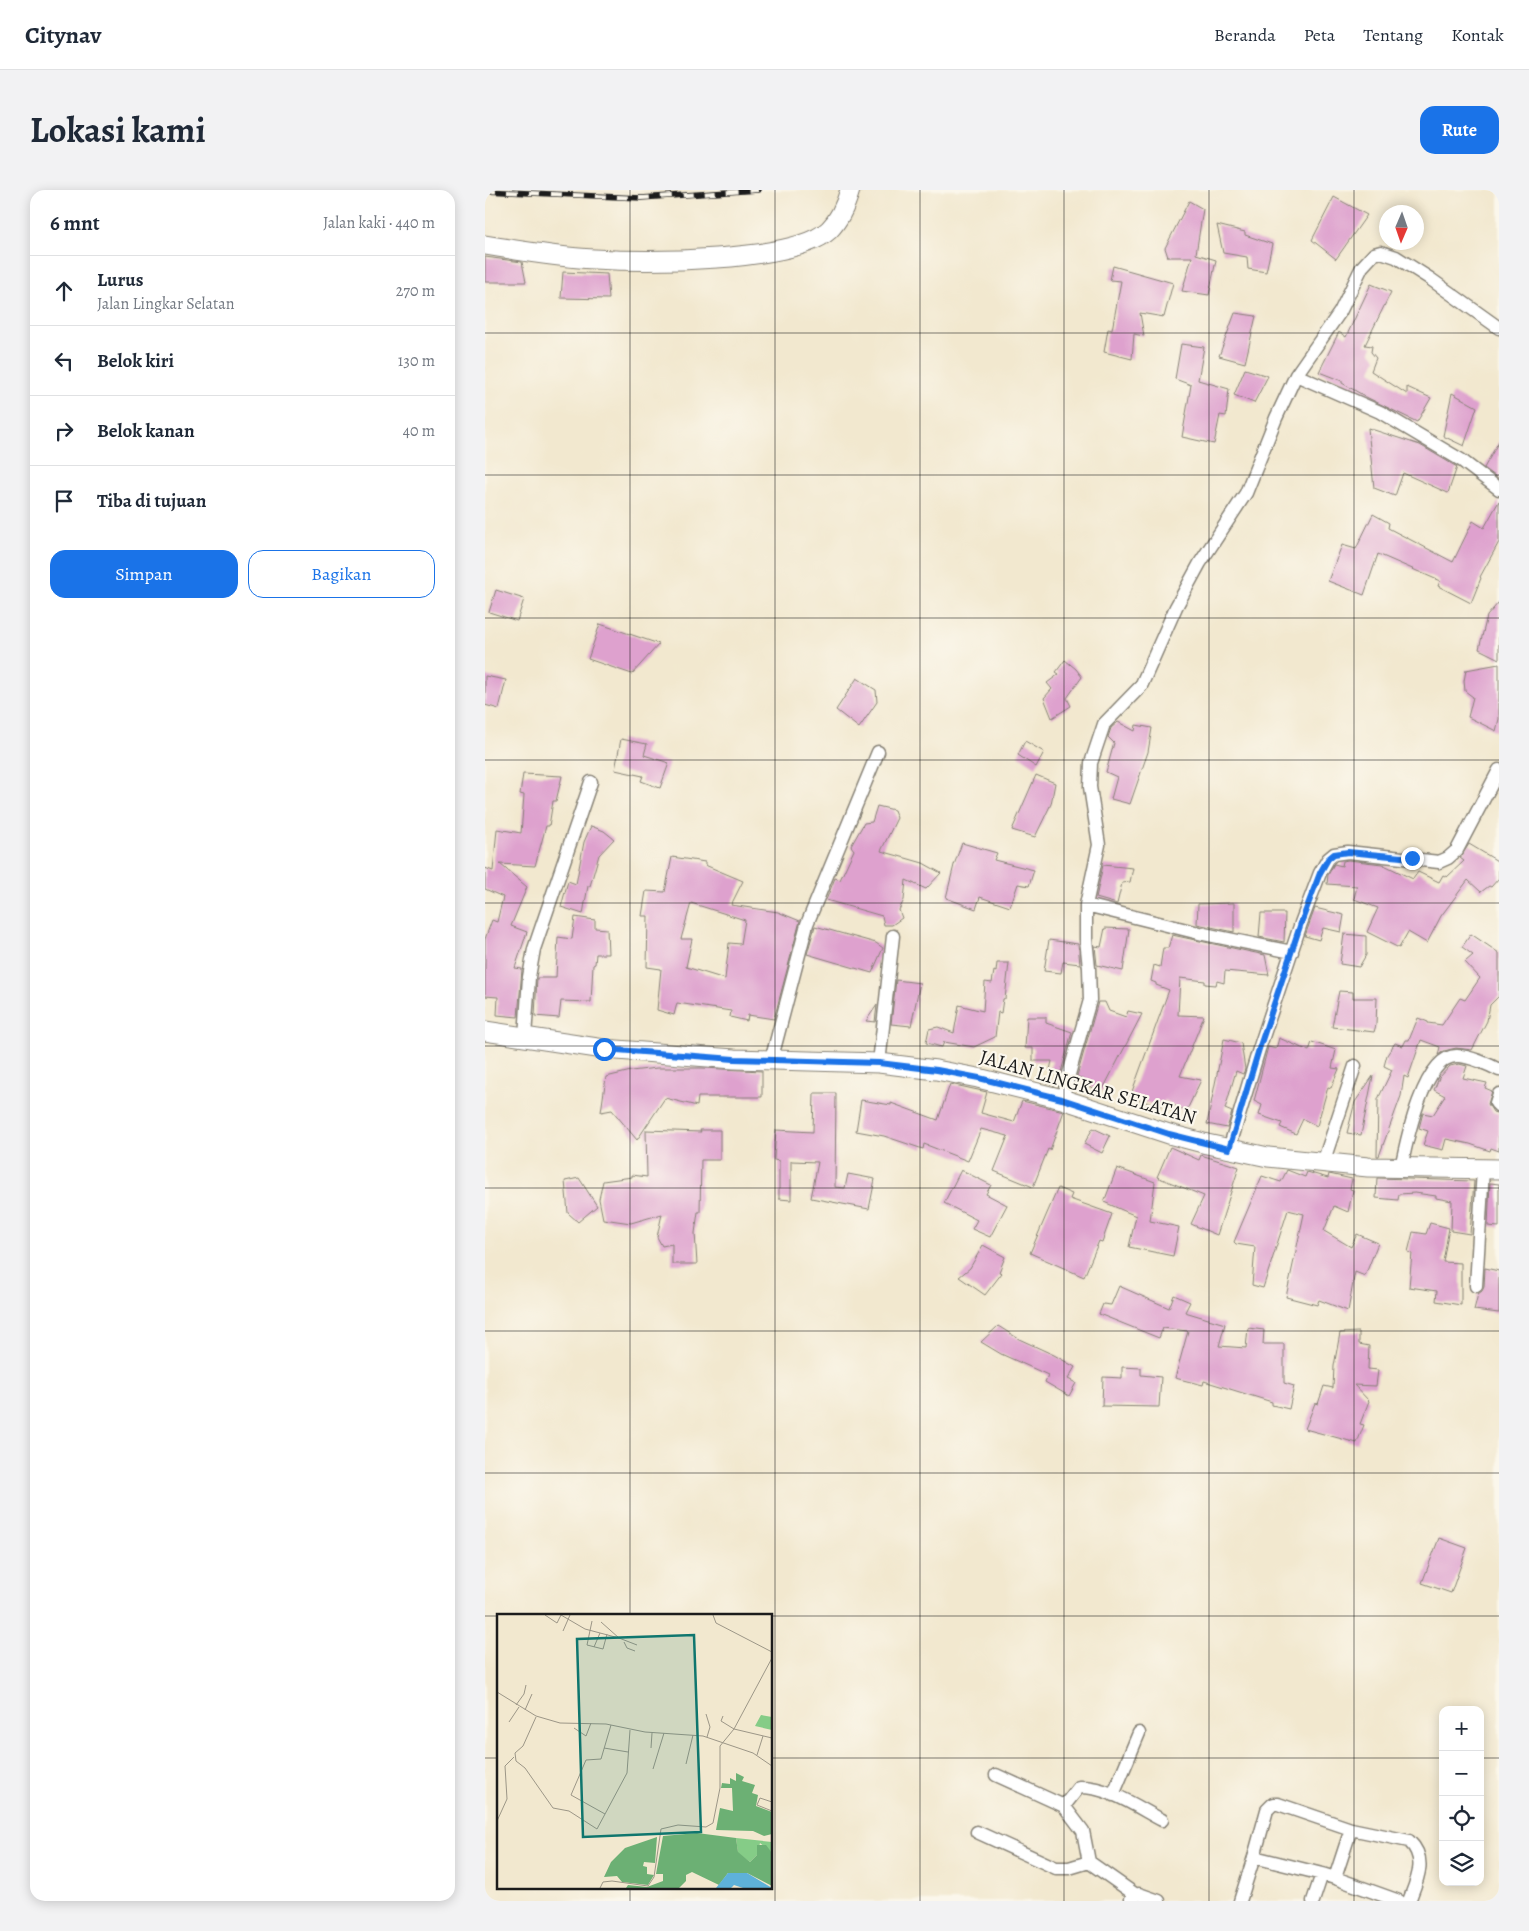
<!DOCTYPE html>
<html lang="id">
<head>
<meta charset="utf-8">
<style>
	:root { --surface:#fff; --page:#f2f2f3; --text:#1f2937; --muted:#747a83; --line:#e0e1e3; --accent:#1a73e8 }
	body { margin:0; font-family:Alegreya,serif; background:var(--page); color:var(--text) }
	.controls { position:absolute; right:15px; bottom:15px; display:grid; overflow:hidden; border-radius:10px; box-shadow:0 2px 12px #0003 }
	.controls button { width:45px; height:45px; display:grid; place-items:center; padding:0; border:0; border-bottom:1px solid var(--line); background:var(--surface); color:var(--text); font:25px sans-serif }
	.compass { position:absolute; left:894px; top:15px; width:45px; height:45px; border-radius:50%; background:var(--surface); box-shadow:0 2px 12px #0003; rotate:182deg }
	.stop { position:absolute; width:15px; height:15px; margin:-11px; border:4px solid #1a73e8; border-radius:50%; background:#fff }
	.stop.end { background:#1a73e8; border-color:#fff; box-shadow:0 1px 5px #0008 }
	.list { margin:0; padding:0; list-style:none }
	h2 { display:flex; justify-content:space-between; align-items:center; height:65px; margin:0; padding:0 20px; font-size:21px }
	h2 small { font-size:16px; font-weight:400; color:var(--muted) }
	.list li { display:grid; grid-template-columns:32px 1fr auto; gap:15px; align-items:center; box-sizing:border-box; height:70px; padding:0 20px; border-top:1px solid var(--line) }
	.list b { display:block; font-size:19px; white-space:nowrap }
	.list p { margin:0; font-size:16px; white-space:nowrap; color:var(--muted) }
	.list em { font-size:16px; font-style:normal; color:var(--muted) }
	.actions { display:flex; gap:10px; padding:15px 20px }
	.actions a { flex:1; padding:11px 0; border:1px solid var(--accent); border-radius:15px; text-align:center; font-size:18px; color:var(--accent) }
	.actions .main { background:var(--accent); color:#fff }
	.icon { flex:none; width:28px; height:28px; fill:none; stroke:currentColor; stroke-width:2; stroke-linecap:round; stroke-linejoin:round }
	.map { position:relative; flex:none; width:1014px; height:1711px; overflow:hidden; border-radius:15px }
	header { display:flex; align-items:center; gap:30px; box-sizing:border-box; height:70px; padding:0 25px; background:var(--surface); border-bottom:1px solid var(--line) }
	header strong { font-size:24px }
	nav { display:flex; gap:28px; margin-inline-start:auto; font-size:18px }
	.intro { display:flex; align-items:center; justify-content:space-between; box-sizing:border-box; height:120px; padding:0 30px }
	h1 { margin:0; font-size:35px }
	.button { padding:12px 22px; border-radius:15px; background:var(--accent); color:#fff; font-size:18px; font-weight:700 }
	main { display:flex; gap:30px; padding:0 30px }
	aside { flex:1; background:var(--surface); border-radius:15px; box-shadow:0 2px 12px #0003 }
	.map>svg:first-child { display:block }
	.building { fill:#dea1ce; fill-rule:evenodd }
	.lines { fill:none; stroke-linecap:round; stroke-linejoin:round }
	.street-casing { stroke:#878276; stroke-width:15 }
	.secondary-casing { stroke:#878276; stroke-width:21 }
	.street { stroke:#fff; stroke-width:12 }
	.secondary { stroke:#fff; stroke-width:19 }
	.rail-casing { stroke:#1c1c1c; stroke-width:5.5 }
	.rail { stroke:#fbf7ec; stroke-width:4; stroke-dasharray:11; stroke-linecap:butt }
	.route { stroke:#1a73e8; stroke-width:6 }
	.grid { fill:none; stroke:#1c1c1c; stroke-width:1; stroke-opacity:0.55 }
	.labels { text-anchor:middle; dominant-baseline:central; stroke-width:4.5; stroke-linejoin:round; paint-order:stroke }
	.street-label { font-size:20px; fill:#1c1c1c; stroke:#fbf7ec }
	.inset-road { fill:none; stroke:#9c9687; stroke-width:1 }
	.view { fill:#0f766e; fill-opacity:0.15; stroke:#0f766e; stroke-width:2.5 }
	.inset-edge { fill:none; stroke:#1c1c1c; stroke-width:2.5 }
</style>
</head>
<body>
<header>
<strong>Citynav</strong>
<nav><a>Beranda</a><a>Peta</a><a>Tentang</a><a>Kontak</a></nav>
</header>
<div class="intro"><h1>Lokasi kami</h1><a class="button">Rute</a></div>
<main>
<aside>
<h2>6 mnt<small>Jalan kaki · 440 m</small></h2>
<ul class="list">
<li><svg class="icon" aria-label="ahead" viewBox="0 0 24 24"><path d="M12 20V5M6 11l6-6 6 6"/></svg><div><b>Lurus</b><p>Jalan Lingkar Selatan</p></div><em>270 m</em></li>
<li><svg class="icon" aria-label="left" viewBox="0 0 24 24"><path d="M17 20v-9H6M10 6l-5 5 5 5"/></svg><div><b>Belok kiri</b></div><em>130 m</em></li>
<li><svg class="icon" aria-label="right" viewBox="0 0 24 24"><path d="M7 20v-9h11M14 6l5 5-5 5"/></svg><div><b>Belok kanan</b></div><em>40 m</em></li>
<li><svg class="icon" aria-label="arrive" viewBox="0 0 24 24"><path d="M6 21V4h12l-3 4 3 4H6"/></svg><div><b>Tiba di tujuan</b></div></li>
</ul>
<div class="actions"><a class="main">Simpan</a><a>Bagikan</a></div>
</aside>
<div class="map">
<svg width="1014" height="1711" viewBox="0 0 1014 1711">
	<rect width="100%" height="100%" fill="#fbf7ec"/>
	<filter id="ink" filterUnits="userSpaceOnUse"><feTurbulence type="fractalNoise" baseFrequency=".02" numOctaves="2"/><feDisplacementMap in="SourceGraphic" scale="10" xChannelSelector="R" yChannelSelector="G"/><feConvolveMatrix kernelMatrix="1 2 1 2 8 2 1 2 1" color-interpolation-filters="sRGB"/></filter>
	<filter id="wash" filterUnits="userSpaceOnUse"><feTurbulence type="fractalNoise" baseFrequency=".0096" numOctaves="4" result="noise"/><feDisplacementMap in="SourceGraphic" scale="20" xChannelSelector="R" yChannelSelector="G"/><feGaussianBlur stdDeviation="1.12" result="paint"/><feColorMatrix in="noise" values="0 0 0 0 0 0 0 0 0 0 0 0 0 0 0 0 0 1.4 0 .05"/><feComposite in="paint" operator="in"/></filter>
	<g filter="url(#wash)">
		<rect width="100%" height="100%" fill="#f2e8cf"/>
		<g id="blocks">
			<path class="building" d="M849,7L882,25L851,69L827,50Z
				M704,11L718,19L711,64L731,70L724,105L697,101L707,67H683L680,58Z
				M732,35L760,42V45L787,54L781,82L763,79L762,67L738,63Z
				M0,67L37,72L41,92H0Z
				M628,76L688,93L679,127L655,123L659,146L649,144L647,169L619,162L623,139L627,140L636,91L625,90Z
				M78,82L122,84L124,109L76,108Z
				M886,94L906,102L880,155L887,156L886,162L891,168L886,181L922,204V197L946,208L932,232L883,208L857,193V191L834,182L854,142L861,147Z
				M750,123L771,126L760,173L734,166Z
				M696,154L719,157L713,190L744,199L741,226L735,225L729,254L697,247L706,195L690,189Z
				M760,179L783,186L769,213L749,205Z
				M967,203L992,217L979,256L958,246Z
				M883,238L935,255L972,277L963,303L918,283L910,306L889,298Z
				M1014,251V289L999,278Z
				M1014,311V352L995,387L996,388L986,413L953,396L955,391L893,364L879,405L843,391L857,355L871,359L888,324L904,333L903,338L968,372L988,331L999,338Z
				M11,400L39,409L32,431L4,422Z
				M1014,412V469L994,459L1002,426Z
				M115,434L174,454L147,484L103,469Z
				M580,470L591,479L597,487L582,508L586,516L567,528L559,508L567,499L562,493L574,484L571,482Z
				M1014,474V529L1011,541L983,527L988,507L980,501L979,491L981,480Z
				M0,486L21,490L14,519L0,515Z
				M372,488L391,500L392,512L374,538L351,520Z
				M633,532L650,541L651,535L667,538L663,562L645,614L626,609L632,587L621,582L629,553L623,547L626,538Z
				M136,549L162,554L159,565L184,573L175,598L156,591L158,586L130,580Z
				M540,551L559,562L551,577L533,565Z
				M38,584L77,586L71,611H68L64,636H61L50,676L15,674L42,697L26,736L42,742L30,778L37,779L33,827L12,825L13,807L0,806V749L7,730L12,732L18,707L0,699V678L8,681L12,639L36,643L39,605L35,604Z
				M551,585L570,593L566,614L550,647L527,640Z
				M392,616L409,620L412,628L396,661L438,673L456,683L441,699L421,690L419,710L414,720L417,728L407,735H399L397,726L341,710L350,688L355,690L369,660L366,656L379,633L387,632Z
				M106,636L119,641L129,649L114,665L105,696H103L98,724L76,717L83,691L91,694L99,652Z
				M477,653L512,663L509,670L549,680L544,696L533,694L525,717L495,707L491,719L461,708L469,675Z
				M984,654L1014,672V688L1006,697L1004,696L996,702L983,690L956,726L942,753L923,742L914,758L882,742L893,718L869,709L872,696L842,694L843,685L849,674L857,676L858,671L863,670L897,674L928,689L933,682L954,692L958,685L962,687L979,671L975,668Z
				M187,667L220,672V675L258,691L246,715L293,722L315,731L289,829L263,825L262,831L245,827L246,821L192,813L189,825L172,820L176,779L162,777L163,726H157L161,701L180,702ZM206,713L260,730L256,754L244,753L240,789L201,777L207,749H196Z
				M618,675L648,678L645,692L637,693L632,714L611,708Z
				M749,713V742L712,734L713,714Z
				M830,718L859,725L856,742L838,738L834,750L820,746Z
				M776,723H800L799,752L774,747Z
				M90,727L110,730V738L122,739L123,764H111L110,774L108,775L106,812L76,811L74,828L50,826L52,788H71L73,747L87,749Z
				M330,736L391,753L398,758L387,783L322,764Z
				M620,738L644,739L638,781L612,775L610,756L616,757Z
				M859,744L881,746V765L874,777L855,774Z
				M986,744L1014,763V806L1005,815L1002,831L987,860L971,858L959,861L953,865L955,857L936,850L923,888L919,886L916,906L894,966H892L893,909L907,880L899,876L902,865L910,853L918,856L921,850H924L933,828L943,832V833L957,835L975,808L980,810L995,788L980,772L988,765L977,757Z
				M687,745L780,765L784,785L740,781L739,793L732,791L731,795L720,794V791L695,788L693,825L719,826L695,886L716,890L701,922L679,910L676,917L645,907L684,800L671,795V793L666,791L669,775L675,777L678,758H683Z
				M564,750L593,754L595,774L578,772L576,783L559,781Z
				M512,773H524L520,809H518L516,823L513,822L510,847L489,857L459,852L457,857L441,853L444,839L453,837L469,843L474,815L498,821L500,792L507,793L509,781L511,782Z
				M411,790L435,793L426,836L406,834Z
				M854,801L868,802V808H892L891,835L889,842L847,837Z
				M613,812H620L624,821L641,827L643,821L657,824L617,901L603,896L604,893L592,886Z
				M392,815L390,832L381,831Z
				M542,827H561V833L587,842L576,882L565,880L567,871H548V858H540Z
				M794,848L824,861L827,852L851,860L847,878L854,879L846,898L843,897L832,936L818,929L811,944L795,937L797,933L774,925L777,915L769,911L783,857L791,859Z
				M739,849L756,853L760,879L758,884L751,881L740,919L747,922L742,938L722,934Z
				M974,874L982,876L978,888L1002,893L1000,898L1007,901L1003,914L1008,922L1014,924V961L1006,958L1005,961L985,954L961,949L958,960L938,955L943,941L934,938L938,923L948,925L960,906L949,900L954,888L965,876Z
				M172,878H218L277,881V907H213L212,916L180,908L152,950L127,920L116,922L121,887L146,881Z
				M888,886L876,945L862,943L870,912Z
				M465,894L502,902L496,923L529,932L537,911L579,921L565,960L563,959L548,997L509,981L523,946L496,939L483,971L439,954L438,959L399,946L371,941L376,910L406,915V913L453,930Z
				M329,903H351L350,997L360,998L363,984L390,989L384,1019L326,1008L333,972L306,971V1010L294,1009V971L289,970L291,940L328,942Z
				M608,938L625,946L617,963L599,954Z
				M161,940L216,942L215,940H235V970H216L215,1022H213L210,1043L212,1074H187V1054L177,1056L172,1047L177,1024L146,1033L118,1029L114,1009L118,991L147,987V985L162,987Z
				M685,957L714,970L716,965L754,977L732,1045L706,1034L719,1006L672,987Z
				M632,978L670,992L665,1031L694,1037L688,1066L644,1057L651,1026L619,1012Z
				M476,980L506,995L501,1004L522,1015L505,1047L487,1039L492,1030L459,1013Z
				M802,980L820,987L822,982L843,988L844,984L867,989L865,999L868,1000L863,1022L849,1016L839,1041L866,1057L872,1044L893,1053L880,1086L870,1082L863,1121L834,1110L832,1115L801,1107L819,1024L803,1020L778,1098L767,1095L770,1057L751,1054L749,1052L777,986L796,992Z
				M94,988L112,1016L93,1032L83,1023L80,991Z
				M892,988L989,991L985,1044L966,1041L967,1011L951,1008V1006L930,1003L914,1004L913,1010L891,1008Z
				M1005,993L1014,994V1037L1003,1036Z
				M573,998L587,1004L585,1009L627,1024L617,1052L614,1051L599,1087L545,1063Z
				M945,1033L964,1038L958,1072L976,1073V1115L951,1111L952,1101L924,1097L927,1063L923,1062L928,1042L941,1044Z
				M498,1055L520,1067L514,1082L517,1083L500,1105L474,1087L485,1078Z
				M1000,1078L1014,1081V1123L989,1120L993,1104L997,1101L999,1097Z
				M634,1096L684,1118L689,1105L705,1112L700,1122L740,1134L734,1156L761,1158L763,1138L779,1140L778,1154H799V1193L809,1196L804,1219L787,1215V1212L719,1191L718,1195L690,1188L703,1141L678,1138L674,1148L614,1124L618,1114L626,1115Z
				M513,1136L534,1149L569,1165L590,1177L583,1189L591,1193L584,1206L560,1192L563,1185L516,1164L496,1152Z
				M874,1142V1154L884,1156L883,1179L893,1180L891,1196L869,1195L884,1211L875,1234L879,1235L872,1253L820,1239L830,1213L833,1214L839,1196L848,1198L849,1176L855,1143Z
				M637,1177L656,1178V1185L676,1187L674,1217L617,1216L618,1187L637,1188Z
				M954,1348L982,1358L966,1403L937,1393Z"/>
		</g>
	</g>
	<g filter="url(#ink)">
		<use href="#blocks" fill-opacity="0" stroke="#878276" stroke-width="1"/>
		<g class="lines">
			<g class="street-casing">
				<path id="street" d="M811,185L895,222L976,270L1014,299
					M601,715L714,743L807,762
					M40,847L44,787L49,759L106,592
					M286,871L322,734L393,562
					M394,873L408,746
					M1014,904L1011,913L1014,916
					M577,909L605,810L604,778L601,749V715L614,655L605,597L606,573L619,534L656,496L691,417L715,373L761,303L791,228L811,185L855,122L877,77L889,64L896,62L911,67L944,88L1014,138
					M744,959L774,859L816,733L835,683L843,669L849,664L863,662L954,672L963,668L972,660L1014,580
					M838,973L870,876
					M916,978C921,953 939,863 973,866C984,866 1005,875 1014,880
					M991,1096L998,979
					M511,1585L579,1616L598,1641L604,1672
					M628,1605L654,1543
					M579,1616L594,1597C623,1596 652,1617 677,1630
					M492,1642L571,1678H584L604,1672L651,1705
					M769,1667L837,1684
					M850,1688L914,1711
					M646,1709L654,1704L674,1711
					M755,1711L769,1667L782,1620L788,1614H793L866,1639L924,1651C943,1669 932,1690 924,1711
					M828,1711L837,1684L850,1688L866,1639"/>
			</g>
			<g class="secondary-casing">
				<path id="secondary" d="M0,55C36,61 72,67 109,69C158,72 309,73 344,40C355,29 361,14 365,0
					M0,841L119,859L249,869L394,873L451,880L493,888L577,909L684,944L722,954L783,967L883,977L1014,979"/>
			</g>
			<use href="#street" class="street"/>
			<use href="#secondary" class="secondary"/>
			<g class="rail-casing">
				<path id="rail" d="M0,1L156,8L273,0"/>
			</g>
			<use href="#rail" class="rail"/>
		</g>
	</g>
	<g class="lines" filter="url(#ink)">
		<path class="route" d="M119,859L249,869L394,873L452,880L494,888L577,909L684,944L744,959L774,859L816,733L835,683L843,669L849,664L863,662L927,668"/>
	</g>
	<path class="grid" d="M145,0V1425M290,0V1711M435,0V1711M579,0V1711M724,0V1711M869,0V1711M0,143H1014M0,285H1014M0,428H1014M0,570H1014M0,713H1014M0,856H1014M0,998H1014M0,1141H1014M0,1283H1014M0,1426H14M286,1426H1014M0,1568H14M286,1568H958M995,1568H1014M145,1697V1711"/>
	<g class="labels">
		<g class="street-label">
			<text transform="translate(603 897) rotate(16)">JALAN LINGKAR SELATAN</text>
		</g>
	</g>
	<g transform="translate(12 1424)">
		<rect width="275" height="275" fill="#f2e8cf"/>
		<path d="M264,101L275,103V116L258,112ZM239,224L275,228V239L263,229L260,241L253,248L241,239Z" fill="#85cc87"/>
		<path d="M239,159L247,163L245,167L258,171L255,179L261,181L259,192L275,198V220L267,222L256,217L219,216L223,194L236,197L235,174H224L225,169L233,170V164L239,167ZM200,219L239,224L241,238L253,248L260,241V231H269L275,239V272L250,259H231L222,271L195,258L189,261V267L182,274H129L131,271L150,273L166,267V260H159L166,222ZM160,223L158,249L147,248L146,252L150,253V260L157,261L151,271L125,268L120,262L107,263L114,248L128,234Z" fill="#6cb074"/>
		<path d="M231,259H250L275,274H246L237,271L234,274H219Z" fill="#5eb1d9"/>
		<path class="inset-road" d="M48,1L60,9L64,1M64,1L88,15L122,24L104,8M216,1L219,9L275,38M95,7L90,31L106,35L110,20M66,17L73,1M122,24L140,31M127,28L130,34L138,37M97,33L103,19M0,78L39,102L63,109L109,110L148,118L206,122L256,139L275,152M19,91L27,80L29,71M28,96L35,80M209,100L213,113L210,123M226,102L224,107L237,115L275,124M39,103L26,132L18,139L19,147L28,154L56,194L72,197L100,215L130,159L133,116M12,108L22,93M77,114L89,122L94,109M107,134L131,138M154,134L155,119M260,141L266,122M189,150L196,121M156,155L167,119M275,188L263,184L260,191L275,197M108,200L74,181L89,146L104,145L114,111M0,207L10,185L8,152L17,143M103,274L106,268L115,267L151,272L157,263L164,215L181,211L209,213L216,209L223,174V132L237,115L275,44"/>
		<path class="view" d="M197,21L204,218L86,223L80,25Z"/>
		<rect width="275" height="275" class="inset-edge"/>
	</g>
</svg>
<div class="controls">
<button>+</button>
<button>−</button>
<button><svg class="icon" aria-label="locate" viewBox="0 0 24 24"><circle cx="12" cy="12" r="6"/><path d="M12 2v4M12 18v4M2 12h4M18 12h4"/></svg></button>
<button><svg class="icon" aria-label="layers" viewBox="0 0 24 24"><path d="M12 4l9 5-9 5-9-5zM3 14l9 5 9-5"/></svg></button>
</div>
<svg class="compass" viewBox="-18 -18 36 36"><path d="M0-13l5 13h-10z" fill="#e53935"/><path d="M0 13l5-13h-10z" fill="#747a83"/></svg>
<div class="stop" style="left:119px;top:859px"></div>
<div class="stop end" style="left:927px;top:668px"></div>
</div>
</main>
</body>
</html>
